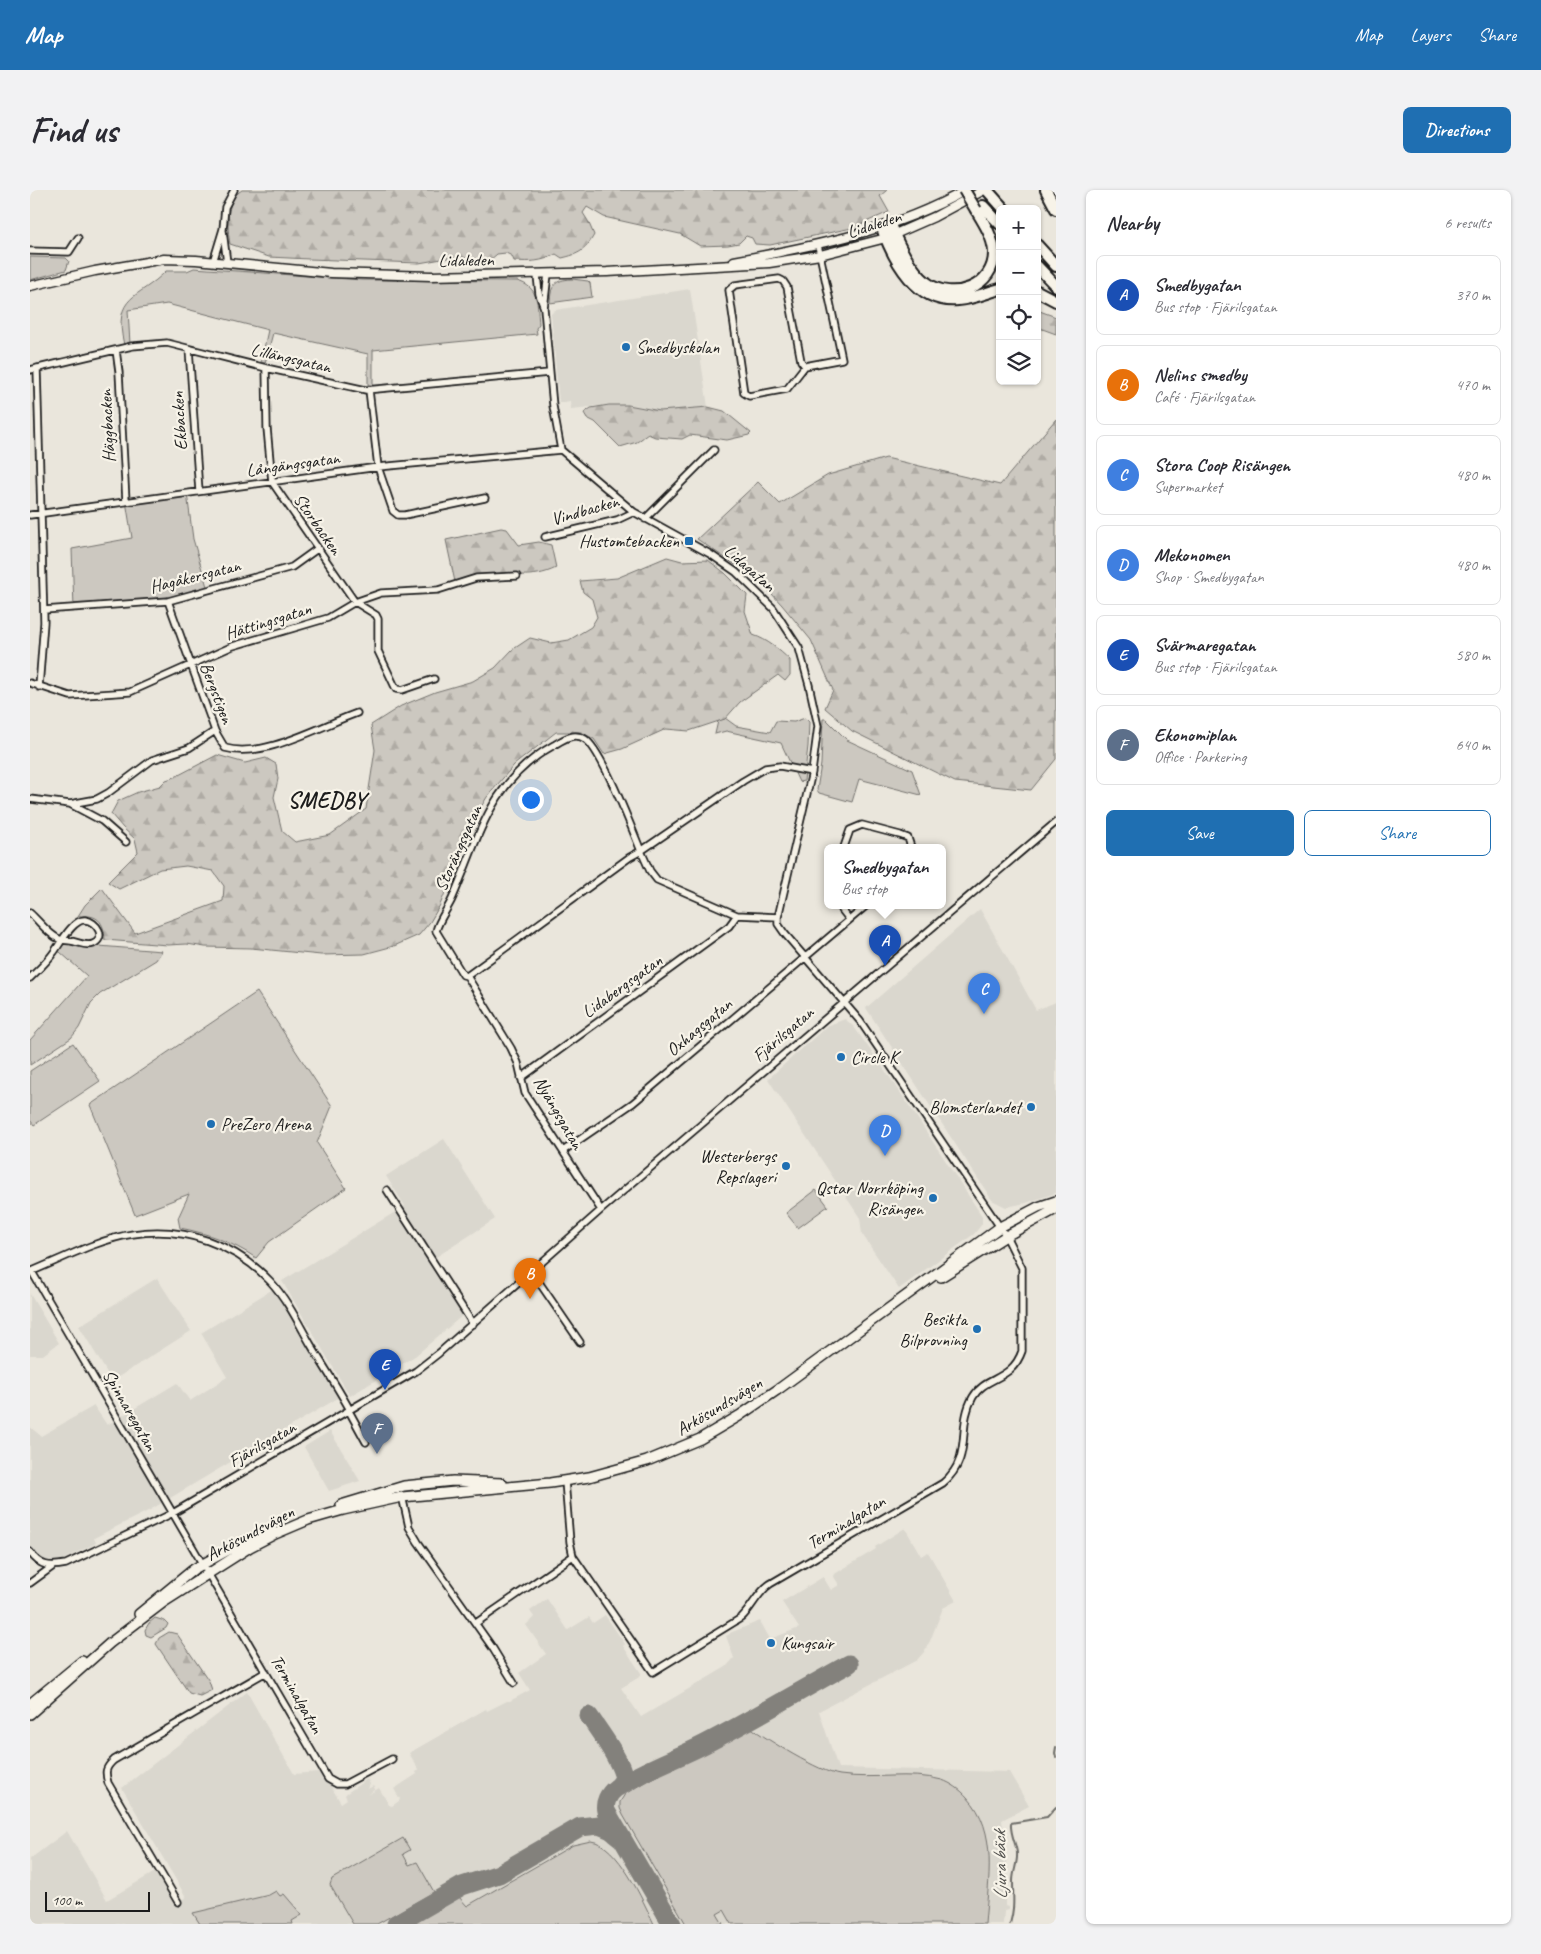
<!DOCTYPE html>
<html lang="en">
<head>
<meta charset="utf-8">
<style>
	:root { --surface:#fff; --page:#f2f2f3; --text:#2b2b33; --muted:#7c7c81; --line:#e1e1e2; --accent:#1f6fb2 }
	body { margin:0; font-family:Caveat,sans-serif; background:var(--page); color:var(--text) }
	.controls { position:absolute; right:15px; top:15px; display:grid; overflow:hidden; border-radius:8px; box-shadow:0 1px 4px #0004 }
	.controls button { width:45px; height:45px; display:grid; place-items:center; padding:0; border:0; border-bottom:1px solid var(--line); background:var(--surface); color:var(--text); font:25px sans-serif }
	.scale { position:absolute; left:15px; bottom:12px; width:105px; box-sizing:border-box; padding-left:5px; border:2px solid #1c1c1c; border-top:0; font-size:14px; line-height:18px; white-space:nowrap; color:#1c1c1c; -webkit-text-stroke:4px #f7f3e8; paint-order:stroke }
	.you { position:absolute; left:500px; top:609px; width:18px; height:18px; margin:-12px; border:4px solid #fff; border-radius:50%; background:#1a73e8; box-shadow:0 0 0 8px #1a73e833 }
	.badge { display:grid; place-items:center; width:32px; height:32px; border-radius:50%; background:var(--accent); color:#fff; font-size:16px; font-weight:700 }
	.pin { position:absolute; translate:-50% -41px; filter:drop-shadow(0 1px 2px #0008) }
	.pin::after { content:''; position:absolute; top:26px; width:18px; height:15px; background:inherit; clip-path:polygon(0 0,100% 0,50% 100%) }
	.popup { position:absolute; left:794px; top:654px; width:122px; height:65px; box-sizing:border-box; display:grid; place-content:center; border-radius:8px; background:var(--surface); filter:drop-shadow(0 1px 4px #0005); font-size:16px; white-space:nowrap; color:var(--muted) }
	.popup b { font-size:19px; color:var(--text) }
	.popup::after { content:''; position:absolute; left:50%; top:100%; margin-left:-10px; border:10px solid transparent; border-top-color:var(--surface) }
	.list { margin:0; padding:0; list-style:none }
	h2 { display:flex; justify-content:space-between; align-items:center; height:65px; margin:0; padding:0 20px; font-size:21px }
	h2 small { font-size:16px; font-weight:400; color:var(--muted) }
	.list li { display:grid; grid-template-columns:32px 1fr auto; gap:15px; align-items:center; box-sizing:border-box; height:80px; margin:0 10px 10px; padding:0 10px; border:1px solid var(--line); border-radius:8px }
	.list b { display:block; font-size:19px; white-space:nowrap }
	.list p { margin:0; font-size:16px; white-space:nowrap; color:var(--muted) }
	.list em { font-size:16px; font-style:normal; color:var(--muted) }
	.actions { display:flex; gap:10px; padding:15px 20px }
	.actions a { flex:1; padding:11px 0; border:1px solid var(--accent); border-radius:8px; text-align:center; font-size:18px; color:var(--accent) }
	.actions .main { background:var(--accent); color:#fff }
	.icon { flex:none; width:28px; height:28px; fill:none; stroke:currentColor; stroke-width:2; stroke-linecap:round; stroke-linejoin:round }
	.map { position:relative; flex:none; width:1026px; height:1734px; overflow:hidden; border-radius:8px }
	header { display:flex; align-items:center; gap:30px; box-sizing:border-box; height:70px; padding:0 25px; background:var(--accent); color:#fff }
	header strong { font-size:24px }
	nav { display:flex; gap:28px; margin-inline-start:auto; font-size:18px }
	.intro { display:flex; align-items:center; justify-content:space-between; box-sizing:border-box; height:120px; padding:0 30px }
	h1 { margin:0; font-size:35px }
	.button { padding:12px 22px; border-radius:8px; background:var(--accent); color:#fff; font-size:18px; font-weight:700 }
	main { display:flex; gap:30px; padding:0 30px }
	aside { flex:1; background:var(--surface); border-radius:8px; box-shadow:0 1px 4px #0004 }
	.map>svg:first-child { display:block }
	.built { fill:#dad7ce }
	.green { fill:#ccc8c0; stroke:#74726e }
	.forest { fill:url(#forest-firs); stroke:#74726e }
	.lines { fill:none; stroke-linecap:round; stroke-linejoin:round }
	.stream { stroke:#6d6c68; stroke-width:2 }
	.taxiway { stroke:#83817c; stroke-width:19 }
	.minor-casing { stroke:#1c1c1c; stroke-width:9 }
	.tertiary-casing { stroke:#1c1c1c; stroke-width:11 }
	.secondary-casing { stroke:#1c1c1c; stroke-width:12 }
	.trunk-casing { stroke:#1c1c1c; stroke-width:14 }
	.minor { stroke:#f7f3e8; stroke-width:5.5 }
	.tertiary { stroke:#f7f3e8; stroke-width:8 }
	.secondary { stroke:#f7f3e8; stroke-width:9 }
	.trunk { stroke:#f7f3e8; stroke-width:10 }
	.trunk-bridge-casing { stroke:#1c1c1c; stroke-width:14; stroke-linecap:butt }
	.trunk-bridge { stroke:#f7f3e8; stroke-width:10 }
	.poi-dot { fill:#1f6fb2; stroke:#f7f3e8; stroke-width:2 }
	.labels { text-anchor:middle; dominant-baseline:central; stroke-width:4.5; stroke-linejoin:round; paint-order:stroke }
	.street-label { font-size:18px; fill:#1c1c1c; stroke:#f7f3e8 }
	.poi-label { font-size:18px; fill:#1c1c1c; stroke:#f7f3e8; text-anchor:end }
	.water-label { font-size:19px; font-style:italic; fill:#52514e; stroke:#f7f3e8 }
	.district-label { font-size:22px; font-weight:bold; letter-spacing:1px; fill:#1c1c1c; stroke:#f7f3e8 }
</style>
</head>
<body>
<header>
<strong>Map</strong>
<nav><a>Map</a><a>Layers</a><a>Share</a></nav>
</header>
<div class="intro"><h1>Find us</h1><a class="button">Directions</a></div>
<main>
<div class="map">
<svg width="1026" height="1734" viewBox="0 0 1026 1734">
	<defs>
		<pattern id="forest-firs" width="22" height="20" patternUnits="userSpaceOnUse" patternTransform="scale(1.25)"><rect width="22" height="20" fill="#ccc8c0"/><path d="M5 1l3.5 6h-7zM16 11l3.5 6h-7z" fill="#afaba4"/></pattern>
	</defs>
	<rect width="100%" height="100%" fill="#eae6dc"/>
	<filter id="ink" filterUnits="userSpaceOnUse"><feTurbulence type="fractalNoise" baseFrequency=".02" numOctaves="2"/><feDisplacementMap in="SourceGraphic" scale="10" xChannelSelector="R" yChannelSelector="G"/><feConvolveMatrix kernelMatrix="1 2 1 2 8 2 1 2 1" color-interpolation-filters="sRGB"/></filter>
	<g filter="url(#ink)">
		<path class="built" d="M660,99L678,217L630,221L598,215H579L541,219L540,211L529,213L521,124L525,120Z
			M950,719L1006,820L1026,812V1003L996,1013L976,1017L962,1010L836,818Z
			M815,829L824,837L868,899L952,1026V1034L944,1044L869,1099L832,1044L830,1028L738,889L797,836Z
			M414,949L465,1029L400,1071L434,1124L385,1166L320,1206L252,1091L375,1016L356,986Z
			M127,1088L161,1141L82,1191L49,1136Z
			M243,1099L308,1208L120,1320L64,1348L66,1353L28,1372H18L5,1364L0,1355V1237L11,1246L64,1216L77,1235L147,1193L160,1211L197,1187L171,1143Z
			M0,1104L29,1153L13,1165H0Z
			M300,1241L330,1291L299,1301L274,1257Z
			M875,1338L891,1366L898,1362L926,1411L913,1418L900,1451L894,1462L887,1470L789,1521L808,1578L979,1582L999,1616L972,1630L973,1638L976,1642L973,1645L977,1676L979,1677L977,1680L975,1695L978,1698L975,1701V1716L978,1717V1720L974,1721L973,1734H0V1669L37,1641L77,1710L125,1682L144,1714L156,1707L92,1598L217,1502L264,1584L288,1582L300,1595L311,1613L317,1609L315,1605L317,1603L337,1589L340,1594L338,1599L343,1596L345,1599L338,1605L349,1598L359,1615L362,1616L369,1611L370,1609L364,1599L387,1584L386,1582L389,1580L379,1563L456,1519L457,1521L477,1511H480L500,1500L489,1483L516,1464L496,1435L504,1427L500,1421L517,1409L538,1440L559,1427L563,1433L575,1425L595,1454L593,1456L611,1483V1486L591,1498L611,1527L696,1477L704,1468L696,1446L700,1444V1443L730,1431L740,1449L769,1438L752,1412L793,1387L801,1400L809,1395L803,1385L846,1359L845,1357Z"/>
		<path class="green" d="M0,67L36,68L39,71L36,80L0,90Z
			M164,78L332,90L487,91C510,97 507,115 509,134L506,138L507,144L343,160V195H338V164L243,143L235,173L231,172L238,140L137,114L98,120L100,154L94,155C82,104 109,109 136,81H157Z
			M542,89L558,91L560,93L562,107L520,113C521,95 524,90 542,89Z
			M157,303L163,349L178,400L138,411L44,419L42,359L102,348L96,311Z
			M695,528L706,536L740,542L746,531L764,532L775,528L779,532L778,556L774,591L769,592L751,553L696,541L685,544L688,531Z
			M793,529H796L817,550L882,580L891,605L829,589L822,612L789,603L787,600L791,574Z
			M30,750L56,755L132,761L126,770L70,804L61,813L49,838L41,848L0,875V850L57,786L30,762H24Z
			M227,802L302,916L287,953L316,998L239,1052L226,1068C202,1052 177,1043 150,1038L148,1028L159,1004L105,1025L60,915Z
			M43,853L70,891L4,935L0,930V881Z
			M786,1000L798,1016L768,1038L756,1023Z
			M720,1537C738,1550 789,1582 810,1585C843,1590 879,1581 912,1590C921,1593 931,1600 937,1607C969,1641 958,1692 955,1734H702L694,1720L687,1724L693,1734H656L593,1625L590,1618V1612L595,1604L635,1580Z
			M373,1648L380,1660L373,1664L379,1675L387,1672L404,1702L347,1734H323L300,1695L302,1689Z
			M561,1651C588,1654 613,1711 624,1734H381L429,1707L437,1716L543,1655Z
			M246,1701L250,1706L254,1704L272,1725L262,1731L263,1734H170L163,1723L239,1705Z"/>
		<path class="forest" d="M212,0H857L850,6L859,22L822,38L740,55L725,54L722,48L716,46L709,53L698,55L670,56L650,44L574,27L557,17L553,23L558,31L564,45C555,61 549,64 532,68L526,64C512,72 500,72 484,71L482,66L476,63L467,64L459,71H451L447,69L423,67L389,73L279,69L239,67L200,54C197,37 195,10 212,0Z
			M1007,120L1026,127V144L1007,137Z
			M579,215H598L630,221L678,217L694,221L721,243L719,245L697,250L660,245L652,249L625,247L618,244L607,252L590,257L565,232L557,228L554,223L561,218Z
			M1026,229V569L1001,600L925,592L822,541L795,518L803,500L781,450L752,415L719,379L704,374L667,349L728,292L750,314L798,285L856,268L970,295Z
			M471,338L477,339L489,355L509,352L521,355L526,378C502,390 481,383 456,384C445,385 435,388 425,392L416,350Z
			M637,367L652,371L678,370L695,383L717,405L715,421L723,445C738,450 748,459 760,470V485L755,491L748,485L710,512L695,529L659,541L636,539L592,559L574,564L564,549L551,542H526L484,575L457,607L439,637L431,663L410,715L400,732L389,745L364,756L334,764L291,765L221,758L175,757L157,754L138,755L75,750C74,731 68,724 48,726L55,715L72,698L105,743L193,711L194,696L183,681L156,676L130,679L89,699L78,692L108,662L105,649L93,638L81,624L88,611L108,602L130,596L136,590L145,587L187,565L215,573L236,568L246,574L248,589L244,607L252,641L265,652L300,645L336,619L345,560L341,535L371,516L405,502L443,491L465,478L482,460L500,448L521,453L539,450L561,437L567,427L562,409L553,402L550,391L587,388Z
			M125,1428L135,1431L138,1434L136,1438L121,1447L116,1445L115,1440L119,1433Z
			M139,1442L147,1444L179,1491L182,1500L170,1506L159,1503L126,1454L129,1448Z"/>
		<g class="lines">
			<path class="stream" d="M1026,1557L1025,1563L1026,1567
				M980,1734C985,1716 983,1709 983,1691C983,1681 988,1673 987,1663C986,1653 980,1644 981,1633L1017,1627L1026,1617"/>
			<path class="taxiway" d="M559,1526C569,1541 592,1571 594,1589L588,1597
				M366,1734L432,1696L469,1684L550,1637L569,1635L581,1640L591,1648
				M642,1734L576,1621C574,1613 578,1604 586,1598C613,1580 646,1569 675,1554C724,1529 771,1500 819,1474"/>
			<g class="minor-casing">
				<path id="minor" d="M193,41L197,73
					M0,61L39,62L48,48
					M183,72L193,39L195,17L204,0
					M507,85L509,104L514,118L523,216L531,260L604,322L680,364L706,382L743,418L769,458L779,495L788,536L782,582L748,727V734L755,744L830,831L976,1046L992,1078V1161C982,1191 955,1186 943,1207C926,1236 944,1267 913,1293L740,1394C727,1403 722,1418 711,1428L623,1482L543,1366L540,1352L535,1291
					M514,118L518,84
					M159,159L169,301
					M86,160L89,182L96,311
					M775,176L771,171L757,97L753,91L749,89L705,95L699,100L714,203L719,206L757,199L775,176L812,169L788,55
					M7,178L14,432L9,497
					M236,178L237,238L242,292L325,412L346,425L348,429V461L366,499L372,500L404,489
					M0,180L102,156L137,153L236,178L336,200L519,183
					M339,200L348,277L363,321L368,325H375L455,308
					M0,325L348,277L531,260
					M615,329L684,260
					M515,347L587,330L604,322
					M138,411L185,541L195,558C234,569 290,536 327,523
					M14,420L138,411L262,377L287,359
					M0,493L40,506L100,502L203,456L298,428L325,412L351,403L408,400L446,388L487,386
					M0,609L40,614L67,609L78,603L122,570L159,558L185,541
					M40,614L72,631L96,652
					M814,657L820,640L832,635L870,645L878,648L881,657
					M808,715L819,729
					M0,723C9,731 18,744 29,749C33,751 37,750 41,751C48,752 56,757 63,754C77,748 67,731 55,730C43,729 30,754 24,762C17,772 8,780 0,788
					M437,786L600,667L611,661L620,681L627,690L707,725L748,727
					M491,888L699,736L707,725
					M533,961L603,913L837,715
					M357,1000L443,1134
					M571,1020L495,903L488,873L481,858L437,786L433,785L406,741C409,729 418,719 423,707C450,645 460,591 524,555C534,549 544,542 555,549C572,560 602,639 611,661L713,591L735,578L750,576L782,582
					M0,1082C32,1069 69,1049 103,1044C154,1036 205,1054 240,1091C257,1109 269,1134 281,1155C294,1177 308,1198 320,1220
					M2,1082L298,1589L307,1594H315L362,1569
					M502,1082L550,1152
					M319,1221L336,1252
					M372,1306L379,1337L388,1352L462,1457L484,1493
					M0,1362C10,1377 20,1377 36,1374L143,1323L386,1181L409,1163L571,1020L1026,632
					M0,1393L22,1377
					M446,1433L543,1366
					M148,1712L78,1593C75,1582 75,1578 84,1570L236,1482"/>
			</g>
			<g class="tertiary-casing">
				<path id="tertiary" d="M704,71C784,56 864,41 936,0
					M0,96L65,81L134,69L166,70L301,83L401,86L577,82L739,73L790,65L856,48L904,27L954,0"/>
			</g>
			<g class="secondary-casing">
				<path id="secondary" d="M911,1087L976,1046L1026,1019
					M311,1315L374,1296L423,1291L472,1293
					M109,1424L164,1379L211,1353L242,1339
					M0,1514L52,1471
					M0,1524L80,1453L134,1412L220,1357L245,1344L278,1330L313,1320L372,1307L520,1293L559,1287L617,1271L670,1249L709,1226L750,1198L970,1037L1008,1017L1026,1011"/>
			</g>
			<g class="trunk-casing">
				<path id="trunk" d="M957,0L974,19
					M1016,0L1026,19
					M953,16L970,34
					M860,35C869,56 879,78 897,93C922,112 965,97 964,62C963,47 954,33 946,20
					M852,38C864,71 887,114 928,110C942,109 956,103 970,99
					M1007,55L1026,76
					M1007,76L1026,96
					M1007,101L1026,111"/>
			</g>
			<use href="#minor" class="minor"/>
			<use href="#tertiary" class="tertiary"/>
			<use href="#secondary" class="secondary"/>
			<use href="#trunk" class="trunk"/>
			<g class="trunk-bridge-casing">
				<path id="trunk-bridge" d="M934,0L946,20"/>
			</g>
			<use href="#trunk-bridge" class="trunk-bridge"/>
		</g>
	</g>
	<g class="poi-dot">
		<circle cx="596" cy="157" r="5"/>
		<rect x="654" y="346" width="10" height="10" rx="2.5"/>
		<circle cx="811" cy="867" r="5"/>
		<circle cx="1001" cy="917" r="5"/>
		<circle cx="181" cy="934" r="5"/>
		<circle cx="756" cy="976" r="5"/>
		<circle cx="903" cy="1008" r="5"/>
		<circle cx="947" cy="1139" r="5"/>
		<circle cx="741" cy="1453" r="5"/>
	</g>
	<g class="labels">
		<g class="street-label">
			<text transform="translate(844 34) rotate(-18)">Lidaleden</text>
			<text transform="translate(436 70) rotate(-1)">Lidaleden</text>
			<text transform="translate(261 168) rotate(13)">Lillängsgatan</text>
			<text transform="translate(149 231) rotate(-94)">Ekbacken</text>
			<text transform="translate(77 236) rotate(-93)">Häggbacken</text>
			<text transform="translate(263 274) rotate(-8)">Långängsgatan</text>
			<text transform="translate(555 320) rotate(-16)">Vindbacken</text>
			<text transform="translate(288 334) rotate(55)">Storbacken</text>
			<text transform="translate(720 378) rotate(41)">Lidagatan</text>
			<text transform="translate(165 386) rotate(-14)">Hagåkersgatan</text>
			<text transform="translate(238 431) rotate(-17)">Hättingsgatan</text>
			<text transform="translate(187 503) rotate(69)">Bergstigen</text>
			<text transform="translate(428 658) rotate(-66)">Storängsgatan</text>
			<text transform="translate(592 796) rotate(-36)">Lidabergsgatan</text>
			<text transform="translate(669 837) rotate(-40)">Oxhagsgatan</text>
			<text transform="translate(753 844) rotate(-41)">Fjärilsgatan</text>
			<text transform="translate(529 923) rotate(60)">Nyängsgatan</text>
			<text transform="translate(689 1216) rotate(-31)">Arkösundsvägen</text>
			<text transform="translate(100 1220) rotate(60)">Spinnaregatan</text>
			<text transform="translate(232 1254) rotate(-30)">Fjärilsgatan</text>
			<text transform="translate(816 1332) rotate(-31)">Terminalgatan</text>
			<text transform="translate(220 1343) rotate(-28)">Arkösundsvägen</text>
			<text transform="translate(267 1504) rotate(60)">Terminalgatan</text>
		</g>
		<g class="poi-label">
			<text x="606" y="157" text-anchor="start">Smedbyskolan</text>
			<text x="649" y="351">Hustomtebacken</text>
			<text x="821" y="867" text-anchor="start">Circle K</text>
			<text x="991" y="917">Blomsterlandet</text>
			<text x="191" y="934" text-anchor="start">PreZero Arena</text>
			<text x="746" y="966">Westerbergs<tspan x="746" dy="21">Repslageri</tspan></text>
			<text x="893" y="998">Qstar Norrköping<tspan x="893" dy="21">Risängen</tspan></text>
			<text x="937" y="1129">Besikta<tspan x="937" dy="21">Bilprovning</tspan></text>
			<text x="751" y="1453" text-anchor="start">Kungsair</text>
		</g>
		<g class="water-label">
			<text transform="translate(970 1675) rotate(-91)">Ljura bäck</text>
		</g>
		<g class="district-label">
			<text x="297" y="611">SMEDBY</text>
		</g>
	</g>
</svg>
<div class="controls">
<button>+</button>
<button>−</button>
<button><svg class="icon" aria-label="locate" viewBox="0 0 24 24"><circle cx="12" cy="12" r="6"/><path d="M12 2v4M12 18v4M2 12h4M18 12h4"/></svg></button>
<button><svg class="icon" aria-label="layers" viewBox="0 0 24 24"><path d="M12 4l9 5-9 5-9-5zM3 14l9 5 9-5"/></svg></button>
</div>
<div class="scale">100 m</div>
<div class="you"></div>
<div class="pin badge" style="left:855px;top:776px;background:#1a4fb4">A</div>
<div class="popup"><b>Smedbygatan</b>Bus stop</div>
<div class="pin badge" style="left:500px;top:1109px;background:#e8710a">B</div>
<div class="pin badge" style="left:954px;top:824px;background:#3f7fe0">C</div>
<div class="pin badge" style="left:855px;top:966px;background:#3f7fe0">D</div>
<div class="pin badge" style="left:355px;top:1200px;background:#1a4fb4">E</div>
<div class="pin badge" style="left:347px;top:1264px;background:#5c6f8a">F</div>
</div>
<aside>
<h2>Nearby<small>6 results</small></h2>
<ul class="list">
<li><span class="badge" style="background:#1a4fb4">A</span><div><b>Smedbygatan</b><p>Bus stop · Fjärilsgatan</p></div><em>370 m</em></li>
<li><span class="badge" style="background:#e8710a">B</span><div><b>Nelins smedby</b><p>Café · Fjärilsgatan</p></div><em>470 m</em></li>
<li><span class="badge" style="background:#3f7fe0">C</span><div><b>Stora Coop Risängen</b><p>Supermarket</p></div><em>480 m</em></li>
<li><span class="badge" style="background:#3f7fe0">D</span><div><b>Mekonomen</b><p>Shop · Smedbygatan</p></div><em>480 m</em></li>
<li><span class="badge" style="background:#1a4fb4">E</span><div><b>Svärmaregatan</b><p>Bus stop · Fjärilsgatan</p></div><em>580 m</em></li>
<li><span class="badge" style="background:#5c6f8a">F</span><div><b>Ekonomiplan</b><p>Office · Parkering</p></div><em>640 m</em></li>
</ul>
<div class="actions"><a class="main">Save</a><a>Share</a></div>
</aside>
</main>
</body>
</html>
